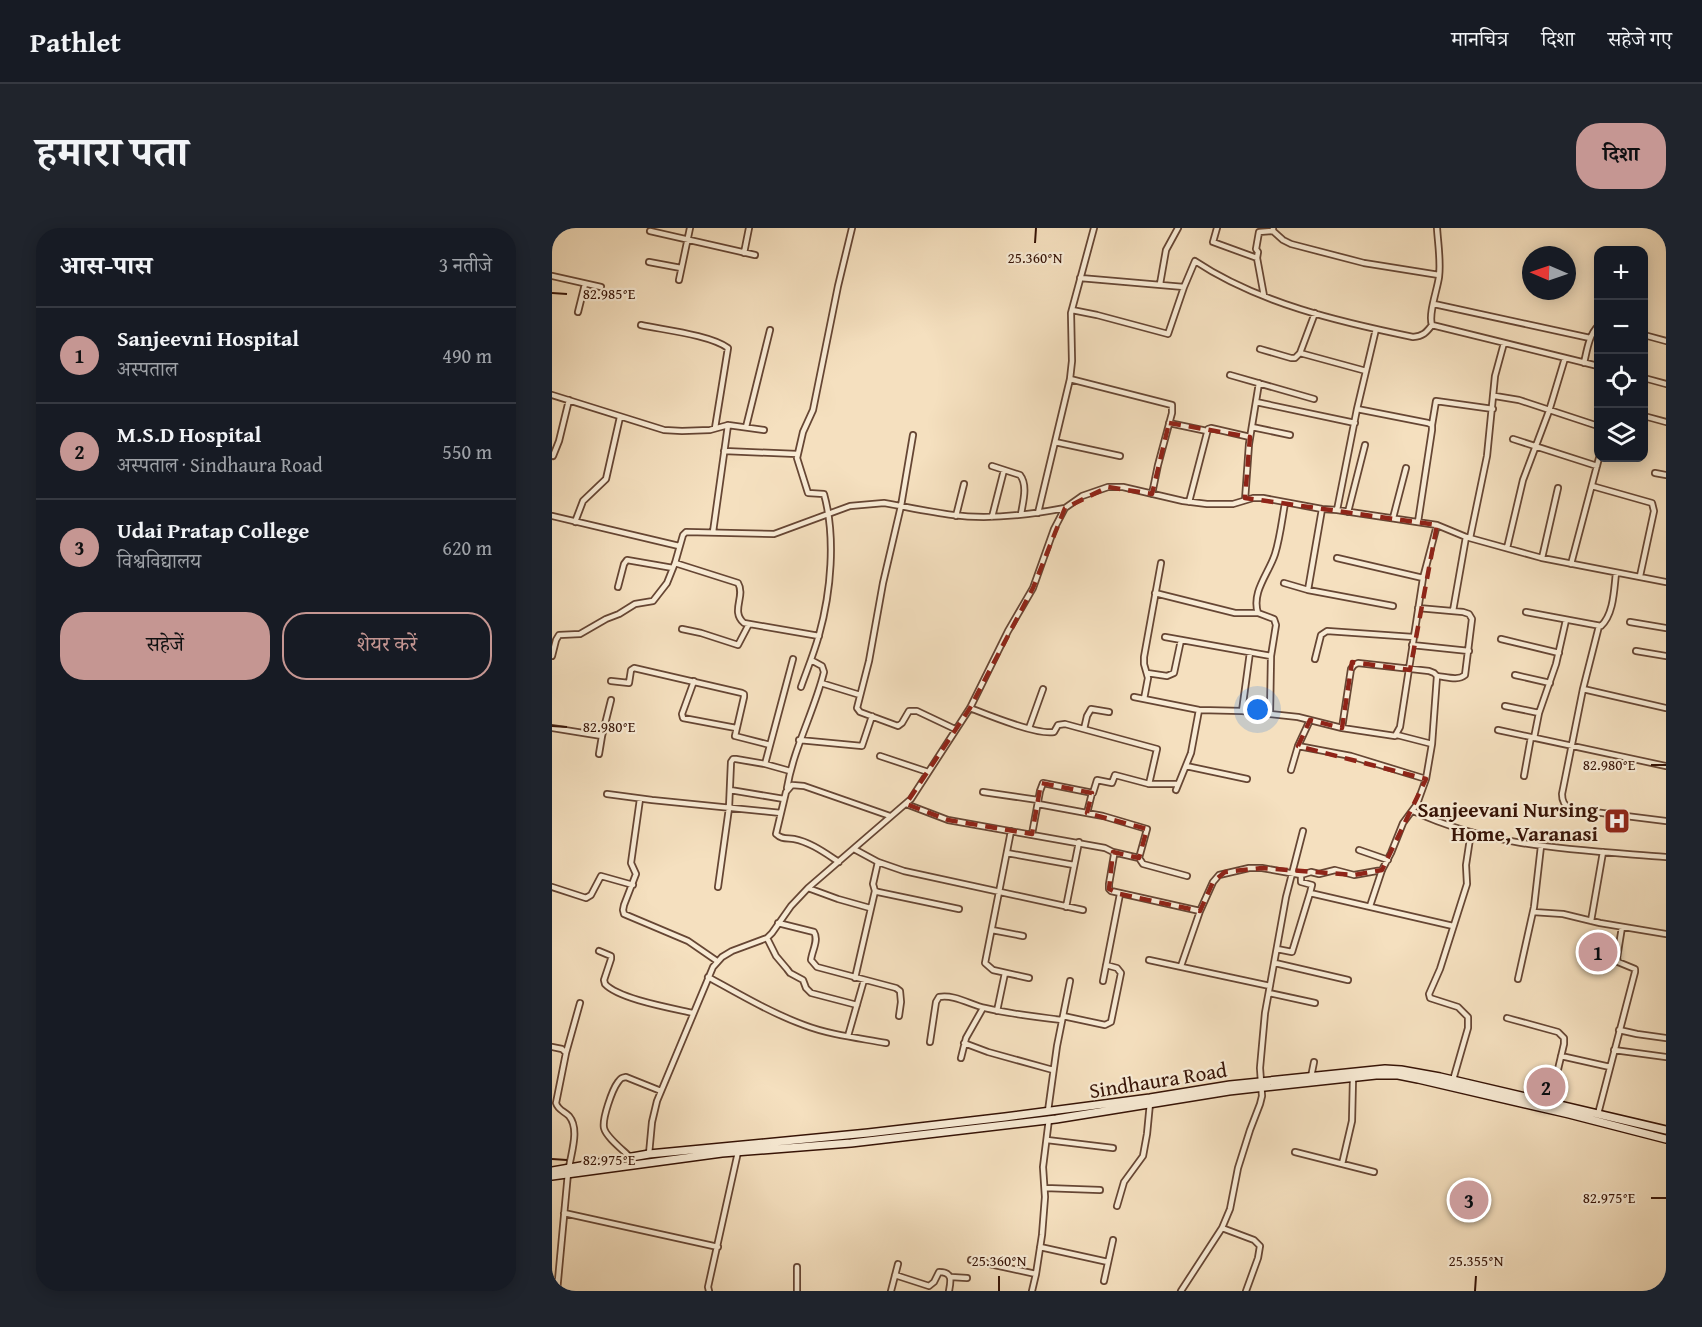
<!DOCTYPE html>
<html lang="hi">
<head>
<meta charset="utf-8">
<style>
	:root { --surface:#171b24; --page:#20242c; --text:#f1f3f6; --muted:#9ea1a6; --line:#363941; --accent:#c59692 }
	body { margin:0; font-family:"Gentium Book Plus","Noto Serif Devanagari",serif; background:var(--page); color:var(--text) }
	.controls { position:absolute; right:18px; top:18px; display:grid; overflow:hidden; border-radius:12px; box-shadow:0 3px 15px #0003 }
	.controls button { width:54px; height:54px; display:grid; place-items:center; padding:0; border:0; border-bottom:2px solid var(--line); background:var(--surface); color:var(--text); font:30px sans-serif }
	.compass { position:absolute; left:970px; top:18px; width:54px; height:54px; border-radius:50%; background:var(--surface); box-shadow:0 3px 15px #0003; rotate:272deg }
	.you { position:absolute; left:706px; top:482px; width:21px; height:21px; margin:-15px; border:4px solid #fff; border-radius:50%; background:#1a73e8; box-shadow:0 0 0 9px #1a73e833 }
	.badge { display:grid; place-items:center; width:39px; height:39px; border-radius:50%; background:var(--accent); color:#111; font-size:20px; font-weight:700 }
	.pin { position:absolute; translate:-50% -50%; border:3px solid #fff; box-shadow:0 2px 6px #0006 }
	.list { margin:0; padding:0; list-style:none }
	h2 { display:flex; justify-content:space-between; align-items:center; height:78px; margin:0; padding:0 24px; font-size:26px }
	h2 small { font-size:20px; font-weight:400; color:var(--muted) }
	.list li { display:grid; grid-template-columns:39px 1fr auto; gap:18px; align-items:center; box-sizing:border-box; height:96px; padding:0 24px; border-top:2px solid var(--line) }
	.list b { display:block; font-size:22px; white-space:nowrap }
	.list p { margin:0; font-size:20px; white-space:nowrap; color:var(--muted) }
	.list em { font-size:20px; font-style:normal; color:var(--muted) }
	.actions { display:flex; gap:12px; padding:18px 24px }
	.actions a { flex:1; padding:14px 0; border:2px solid var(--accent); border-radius:24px; text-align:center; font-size:21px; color:var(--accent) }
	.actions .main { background:var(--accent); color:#111 }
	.icon { flex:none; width:33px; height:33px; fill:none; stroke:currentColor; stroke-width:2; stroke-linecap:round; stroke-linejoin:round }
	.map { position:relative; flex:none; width:1114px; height:1063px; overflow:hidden; border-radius:24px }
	header { display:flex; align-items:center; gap:36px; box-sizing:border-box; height:84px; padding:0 30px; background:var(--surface); border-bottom:2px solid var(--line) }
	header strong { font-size:28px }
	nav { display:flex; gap:33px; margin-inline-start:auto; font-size:21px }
	.intro { display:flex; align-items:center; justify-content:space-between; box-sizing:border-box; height:144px; padding:0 36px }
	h1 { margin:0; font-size:42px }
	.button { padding:15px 27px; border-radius:24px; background:var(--accent); color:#111; font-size:21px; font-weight:700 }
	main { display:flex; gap:36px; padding:0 36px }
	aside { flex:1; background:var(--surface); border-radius:24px; box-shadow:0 3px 15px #0003 }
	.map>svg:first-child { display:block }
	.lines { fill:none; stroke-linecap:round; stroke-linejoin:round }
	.street-casing { stroke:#664634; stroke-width:8 }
	.secondary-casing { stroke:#361306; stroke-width:10 }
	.street { stroke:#f8ebd5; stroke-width:4.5 }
	.secondary { stroke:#f8ebd5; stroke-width:7 }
	.marked { fill:none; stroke:#8f2418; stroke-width:4.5; stroke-dasharray:12 8; stroke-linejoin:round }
	.ticks { fill:none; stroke:#361306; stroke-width:2 }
	.labels { text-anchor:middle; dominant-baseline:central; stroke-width:4.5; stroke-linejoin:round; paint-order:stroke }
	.poi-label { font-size:21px; font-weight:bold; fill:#361306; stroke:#f8ebd5; text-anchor:end }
	.street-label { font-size:21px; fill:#361306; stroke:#f8ebd5 }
	.ticks-label { font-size:15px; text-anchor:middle; fill:#361306; stroke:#f8ebd5; stroke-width:4.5; stroke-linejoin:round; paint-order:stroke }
</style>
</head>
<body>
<header>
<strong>Pathlet</strong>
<nav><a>मानचित्र</a><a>दिशा</a><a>सहेजे गए</a></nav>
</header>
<div class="intro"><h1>हमारा पता</h1><a class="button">दिशा</a></div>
<main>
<aside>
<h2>आस-पास<small>3 नतीजे</small></h2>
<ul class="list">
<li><span class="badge">1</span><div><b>Sanjeevni Hospital</b><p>अस्पताल</p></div><em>490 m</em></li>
<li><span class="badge">2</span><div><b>M.S.D Hospital</b><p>अस्पताल · Sindhaura Road</p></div><em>550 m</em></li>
<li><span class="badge">3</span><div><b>Udai Pratap College</b><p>विश्वविद्यालय</p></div><em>620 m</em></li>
</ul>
<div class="actions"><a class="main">सहेजें</a><a>शेयर करें</a></div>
</aside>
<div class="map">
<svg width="1114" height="1063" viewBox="0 0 1114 1063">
	<rect width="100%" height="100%" fill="#f5e0bf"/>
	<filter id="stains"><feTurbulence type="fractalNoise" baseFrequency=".00333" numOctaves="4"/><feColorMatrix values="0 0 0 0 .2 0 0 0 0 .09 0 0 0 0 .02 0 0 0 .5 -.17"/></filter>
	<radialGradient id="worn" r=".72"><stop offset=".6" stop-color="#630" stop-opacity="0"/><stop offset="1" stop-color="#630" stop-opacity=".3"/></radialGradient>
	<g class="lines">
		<g class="street-casing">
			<path id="street" d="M665,0L661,14L705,30
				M721,0V3L731,12L739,16L812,35L887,47
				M885,0C886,16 889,33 887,49C885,63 876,86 880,97L1046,138
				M98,3L203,27
				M192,25L197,0
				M97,34L129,40
				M0,48L49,59
				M528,50L632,59
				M127,52L138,0
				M608,56L614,22L626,0
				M712,68L705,30L706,24L704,21L707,4L721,3
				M882,76L1038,110
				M520,82L545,87L616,106L632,59L643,33C706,75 788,94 861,109C871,108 874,105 880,97
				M26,84L33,56
				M89,97C112,102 158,107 176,120L163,200
				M1092,107L1114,113
				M708,121L739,130H743L748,125L763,85
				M748,125L814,143
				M1032,135C1035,122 1037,107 1046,98
				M678,147L762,171
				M1092,150L1114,156
				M518,151L620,177V185L606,237L600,266
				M0,167L112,202L130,203L158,202L176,197L212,202
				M943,168L967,172L1046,198
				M704,174L803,195
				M805,181L876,195L880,197V202L866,294
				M1092,188L1114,194
				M617,195L655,203
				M880,197L884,173L941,181
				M194,199L218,102
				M700,199L738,207
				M361,207L349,278L331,355L317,433L305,480L308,484L346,498L350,495L357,483H365L403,501
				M961,211L1045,238
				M503,214L568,228
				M172,223L245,226
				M1,228L7,213L17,172
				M440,238L468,247C476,257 471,274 469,286
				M1103,245L1114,247
				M1040,258L1100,275L1102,283L1088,348
				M693,272L697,216L707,155
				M637,274L656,201L659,200L698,209
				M785,282L805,181L824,101
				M796,284L813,217
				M486,285L518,151L520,133L519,85L542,0
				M0,288L127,318
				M404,288L412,256
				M440,289L452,242
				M841,290L854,240
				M23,294L31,273L54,251L68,189
				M161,304L176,197
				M918,310L935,228L943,148L952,115
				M955,320L971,252L997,183L1013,130
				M785,330L871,350
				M990,330L1006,260
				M123,335L186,355C194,368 178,383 192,395L267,408
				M1019,336L1047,230
				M732,355L756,362L841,378
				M66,359L72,336L75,332L121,340
				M756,362L770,281
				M603,365L683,385H706
				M866,380L911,384L917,386L920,391L913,447C906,453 895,449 885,448
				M901,383L914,309
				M974,384L1049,398C1062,386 1062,361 1064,345
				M1078,394L1114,400
				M1047,398L1031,461L1010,566C1010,573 1012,577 1018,581L1114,593
				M130,401L149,405L186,417L197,396
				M613,409L719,428
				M949,411L1007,425
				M860,417L917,423
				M1084,423L1114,428
				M0,428L4,412L7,407L28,406L54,391L67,386L83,376L101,373L115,355L123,335L131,307L134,304L222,306L298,278L332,275C355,279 378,284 401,287C438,292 477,287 513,280
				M763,431L769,407L775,403L861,409
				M595,445L615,448L622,445L629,412
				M963,447L998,455
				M59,453L77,455L79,442L82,440L190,465L192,466V469L183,508L218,517
				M142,453L130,486L131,490L184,500
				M269,455L308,467
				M249,459C255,442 262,425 267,407C279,364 284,309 272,266L256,265L245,230L251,204L261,182L286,58L300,0
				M1031,461L1114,480
				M582,469L647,482L690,483L746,489L790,500L843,508L848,499L871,350L885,297
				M592,471L596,450L592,436V429L609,335
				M953,478L987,485
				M418,480C436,487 484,507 502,504L506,497L513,496L605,521L597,556L563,547L560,555L545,552L541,565L491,555L488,563L480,606
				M690,483L698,424
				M718,486L719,428L724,397L722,391L706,385C699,364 717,345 723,326C728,310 730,292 733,275
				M0,500L50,508L59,472
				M477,500L491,461
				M790,500L799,441L802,437L806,435L877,443L882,445L885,448L880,516L874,551L865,576L851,595L839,625L830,642L818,678
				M532,501L535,488L539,481L557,484
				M946,502L1114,538
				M845,507L880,516
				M982,510L987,485L1004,436L1014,392
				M247,512L310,518L320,488
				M746,518L799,528L874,551
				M47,526L50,508
				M328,528L376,544
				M213,536L238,543
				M634,538L695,551
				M739,542L746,518L758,492
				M972,548L979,509
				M597,556H626
				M235,560C242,519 262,484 272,444L270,438L259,432
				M178,562L232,571
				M624,562L639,525L647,482
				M431,564L486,572
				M55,566L100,572L229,585
				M88,571L79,635L84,646L72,677L71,682L72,686L136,713L165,733
				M354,576L396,592L553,620L561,624L562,627L557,656V661L559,663L648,683
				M486,576L551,588L595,601L587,630
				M861,583C939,620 1029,622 1114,629
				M535,585L540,565
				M459,603L433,735L441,742L477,750
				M302,621L326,634L352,643L531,682
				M807,622L836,632
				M561,624L587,630L591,636L635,648
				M455,625L522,637
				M287,634C273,625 258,614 242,611C234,610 229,611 224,606L234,564L240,557L252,558L338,588
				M326,634L321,656L323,663L326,664L407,681
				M749,647V654L760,657L758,665
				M0,659L34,670L39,667L49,648L81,657
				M166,659L177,580L179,534L181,531H184L213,536L241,431
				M256,660L286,671L318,680
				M514,679L527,614
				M981,684L1011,686L1048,695L1114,706
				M1039,693L1051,624
				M226,695L262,704C267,712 260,723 259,732L265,739L344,760L348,763L349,774L347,788
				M440,702L471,708
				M215,710L224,728L235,741L238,745L251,752L254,760L259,765L305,777
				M725,721L740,724L758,665L901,698
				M47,723L59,728V731L52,752L53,756C67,771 119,780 141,785
				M597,732L718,758
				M723,735L796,752
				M629,738L648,683L661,654L667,647L697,640H710L749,647L759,644L767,646L783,642L802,647L830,642
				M156,749C187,766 219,785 252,797C278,807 307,810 334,815
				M303,750L323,663
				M966,751L982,679L989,618
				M551,753L568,666
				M717,765L763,775
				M445,783L453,745
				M511,788L553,797L559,794L569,745L565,740L554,737
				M955,790L1006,804L1012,810V816L998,875
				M1067,802L1085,806L1114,810
				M296,808L312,752
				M378,814L384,774L387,769C402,766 419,777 433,780C458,786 484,789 510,792
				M412,815L436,824L501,842
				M0,819L10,821L14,825L4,875C6,882 12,883 17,888C28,901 19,925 17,940
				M1062,822L1114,829
				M14,825L28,775
				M1009,828L1058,839
				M409,830L414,810L431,780
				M759,849L762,834
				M901,852L916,800V789L906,779L881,771L878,770L877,766L888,741L915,656L914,637L919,604
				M496,883L505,818L518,753
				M1046,886L1083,744V741L1066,734L1065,730L1070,699
				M495,912L561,920
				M743,924L822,944
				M97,926L100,894L105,873L161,739L170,729L180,723L215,710L220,705L239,678L256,660L359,571L418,480L456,403L481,360L502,301L513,280L530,268L556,259H571L631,273L655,276H681L701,270H711L770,281L785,282L885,297L914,309L990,330L1114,354
				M78,929C71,922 54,909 52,900C50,891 60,862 66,854C69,850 69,850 74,849L109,863
				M790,936L800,893L801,850
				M493,960L548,962
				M565,978L572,954L591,928L595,906L598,875
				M12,985L166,1019
				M670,1000L702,1012L708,1018L706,1030L694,1063
				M488,1019L556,1034
				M419,1032L484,1046
				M343,1047L377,1058L382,1054L387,1044C401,1044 399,1053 397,1063
				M399,1049L415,1050
				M552,1053L561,1012
				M5,1063L16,945
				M157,1063L156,1059L186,924
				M245,1063V1039
				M339,1063L346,1036
				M480,1063L484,1046L490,1007L493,969L491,939L497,891
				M629,1063L670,1000L678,981L686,940L698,902L708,876L710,868L708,840L713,785L734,669L751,603"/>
		</g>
		<g class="secondary-casing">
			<path id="secondary" d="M0,943L97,926L316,905L453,889L598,870L678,857L833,841L849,842L888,849L1114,902
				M0,948L170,925L299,915L504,891L677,863L824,847H846L866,851L1017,886L1114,911"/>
		</g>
		<use href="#street" class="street"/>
		<use href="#secondary" class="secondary"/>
	</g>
	<path class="marked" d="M617,195L698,209L693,270L885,297L858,442L800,434L790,500L758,492L746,518L874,551L830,642L802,647L710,640L673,644L661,654L648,683L568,666L557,661L561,624L587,630L595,601L535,585L540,565L489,555L480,606L396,592L354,576L418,480L481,360L513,280L556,259L600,266Z"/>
	<path class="ticks" d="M483,15L484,0M0,65L15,66M0,498L15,499M1099,537H1114M0,931L15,932M1099,970H1114M447,1063V1048M923,1063L924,1048"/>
	<defs>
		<g id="hospital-square" transform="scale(1.35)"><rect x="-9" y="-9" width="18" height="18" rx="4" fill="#8f2418" stroke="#f8ebd5"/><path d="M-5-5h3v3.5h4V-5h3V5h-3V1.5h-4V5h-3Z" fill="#fff"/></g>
	</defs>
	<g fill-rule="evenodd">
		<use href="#hospital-square" x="1065" y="593"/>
	</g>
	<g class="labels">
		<g class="poi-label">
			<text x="1046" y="581">Sanjeevani Nursing<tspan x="1046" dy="24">Home, Varanasi</tspan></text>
		</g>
		<g class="street-label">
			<text transform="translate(606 852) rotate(-9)">Sindhaura Road</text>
		</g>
	</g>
	<g class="ticks-label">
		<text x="483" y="35">25.360°N</text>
		<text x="57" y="71">82.985°E</text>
		<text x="57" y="504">82.980°E</text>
		<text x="1057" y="542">82.980°E</text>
		<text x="57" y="937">82.975°E</text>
		<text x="1057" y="975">82.975°E</text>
		<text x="447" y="1038">25.360°N</text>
		<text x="924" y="1038">25.355°N</text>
	</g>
	<rect width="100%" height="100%" filter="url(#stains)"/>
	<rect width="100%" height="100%" fill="url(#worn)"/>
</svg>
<div class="controls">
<button>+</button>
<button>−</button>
<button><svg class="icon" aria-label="locate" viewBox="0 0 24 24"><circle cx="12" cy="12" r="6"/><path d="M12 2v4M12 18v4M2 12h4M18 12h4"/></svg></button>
<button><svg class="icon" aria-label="layers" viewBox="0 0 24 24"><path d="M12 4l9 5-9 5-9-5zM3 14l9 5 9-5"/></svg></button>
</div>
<svg class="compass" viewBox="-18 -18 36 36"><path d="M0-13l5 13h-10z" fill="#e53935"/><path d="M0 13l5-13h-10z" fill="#9ea1a6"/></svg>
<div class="you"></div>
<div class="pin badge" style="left:1046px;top:724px">1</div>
<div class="pin badge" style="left:994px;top:859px">2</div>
<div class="pin badge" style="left:917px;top:972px">3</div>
</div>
</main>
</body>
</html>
